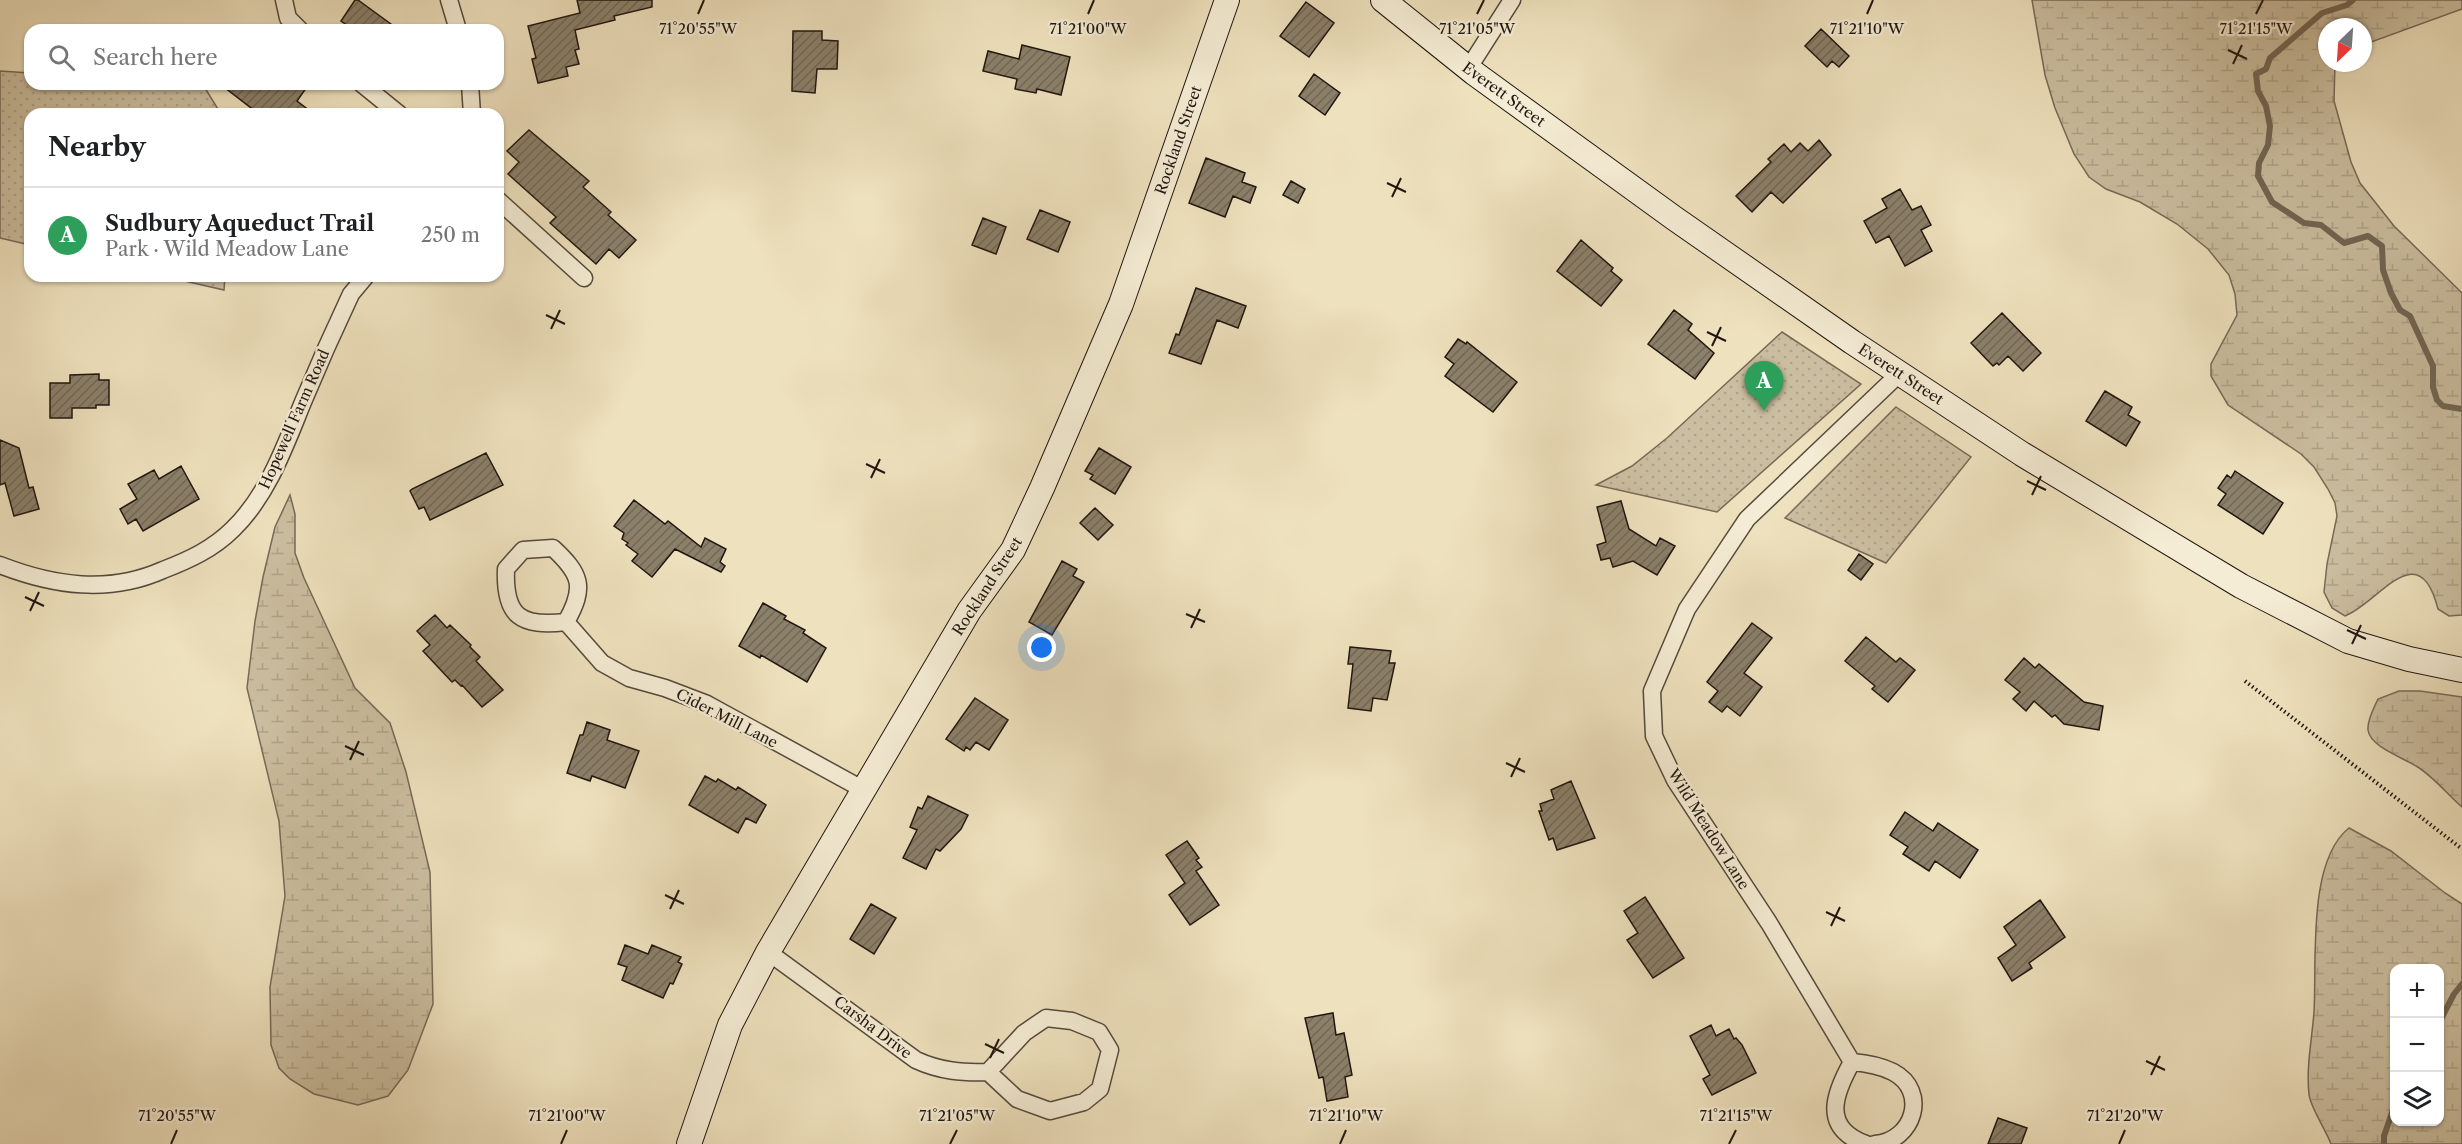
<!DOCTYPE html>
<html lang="en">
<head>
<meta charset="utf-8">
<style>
	:root { --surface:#fff; --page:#f6f6f6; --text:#202124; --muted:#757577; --line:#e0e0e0; --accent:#d93025 }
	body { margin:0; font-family:"Libre Caslon Text",serif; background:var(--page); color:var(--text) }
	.controls { position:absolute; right:18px; bottom:18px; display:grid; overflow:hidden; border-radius:12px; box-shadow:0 2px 4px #0004 }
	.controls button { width:54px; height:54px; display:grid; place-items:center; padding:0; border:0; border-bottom:2px solid var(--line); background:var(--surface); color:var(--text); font:30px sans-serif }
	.compass { position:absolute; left:2318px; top:18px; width:54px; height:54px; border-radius:50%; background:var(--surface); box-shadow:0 2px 4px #0004; rotate:205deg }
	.you { position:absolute; left:1042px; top:648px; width:21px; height:21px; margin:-15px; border:4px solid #fff; border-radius:50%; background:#1a73e8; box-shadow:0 0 0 9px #1a73e833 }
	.badge { display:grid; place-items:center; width:39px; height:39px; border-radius:50%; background:var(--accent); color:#fff; font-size:20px; font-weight:700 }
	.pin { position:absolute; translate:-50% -50px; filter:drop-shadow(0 2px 3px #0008) }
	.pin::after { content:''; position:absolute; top:32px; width:21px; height:18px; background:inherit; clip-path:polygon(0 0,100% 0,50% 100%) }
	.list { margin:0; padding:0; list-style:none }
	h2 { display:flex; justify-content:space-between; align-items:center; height:78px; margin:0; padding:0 24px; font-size:26px }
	h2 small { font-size:20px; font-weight:400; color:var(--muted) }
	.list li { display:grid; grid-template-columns:39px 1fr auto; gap:18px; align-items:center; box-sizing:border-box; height:96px; padding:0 24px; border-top:2px solid var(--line) }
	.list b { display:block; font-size:22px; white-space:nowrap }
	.list p { margin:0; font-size:20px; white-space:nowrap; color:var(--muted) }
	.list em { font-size:20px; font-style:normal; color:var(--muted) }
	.icon { flex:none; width:33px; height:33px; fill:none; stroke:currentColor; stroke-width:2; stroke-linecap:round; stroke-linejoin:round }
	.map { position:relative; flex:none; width:2462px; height:1144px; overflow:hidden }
	.search { position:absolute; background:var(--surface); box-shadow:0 2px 4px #0004; left:24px; top:24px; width:480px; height:66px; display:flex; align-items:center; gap:15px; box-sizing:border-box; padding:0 21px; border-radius:18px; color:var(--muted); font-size:22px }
	.panel { position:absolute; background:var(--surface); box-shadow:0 2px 4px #0004; left:24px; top:108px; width:480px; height:174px; border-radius:18px }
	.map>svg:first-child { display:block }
	.wetland { fill:url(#wetland-marsh); stroke:#766a58; stroke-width:1.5; fill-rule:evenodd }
	.park { fill:url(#park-dots); stroke:#766a58; stroke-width:1.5 }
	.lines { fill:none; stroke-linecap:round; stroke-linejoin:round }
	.stream { stroke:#726654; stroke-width:6 }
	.building { fill:url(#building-hatch); stroke:#201610; stroke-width:1.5 }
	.street-casing { stroke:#54493b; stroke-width:19 }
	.secondary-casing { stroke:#201610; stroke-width:26 }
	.path { stroke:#201610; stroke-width:4; stroke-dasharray:1.5 3; stroke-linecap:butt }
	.street { stroke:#f4ecd4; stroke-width:16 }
	.secondary { stroke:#f4ecd4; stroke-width:24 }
	.ticks { fill:none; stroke:#201610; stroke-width:2 }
	.labels { text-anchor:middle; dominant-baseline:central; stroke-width:4.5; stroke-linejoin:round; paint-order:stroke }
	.street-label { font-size:15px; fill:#201610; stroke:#f4ecd4 }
	.ticks-label { font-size:15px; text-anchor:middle; fill:#201610; stroke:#f4ecd4; stroke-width:4.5; stroke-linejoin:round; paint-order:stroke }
</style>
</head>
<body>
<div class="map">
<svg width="2462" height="1144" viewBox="0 0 2462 1144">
	<defs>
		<pattern id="wetland-marsh" width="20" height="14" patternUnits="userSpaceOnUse" patternTransform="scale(1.5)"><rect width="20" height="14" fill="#cbbea0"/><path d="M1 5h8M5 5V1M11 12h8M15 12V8" fill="none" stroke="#aea389"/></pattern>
		<pattern id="park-dots" width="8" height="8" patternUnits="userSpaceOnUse" patternTransform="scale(1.5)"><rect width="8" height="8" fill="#cbbea0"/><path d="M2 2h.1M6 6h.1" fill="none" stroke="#aea389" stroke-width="1.8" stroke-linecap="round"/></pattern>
		<pattern id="building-hatch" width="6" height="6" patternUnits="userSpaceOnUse" patternTransform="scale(1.5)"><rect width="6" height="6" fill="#8b806a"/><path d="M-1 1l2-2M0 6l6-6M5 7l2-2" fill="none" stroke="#716856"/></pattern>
	</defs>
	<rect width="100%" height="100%" fill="#eee1bd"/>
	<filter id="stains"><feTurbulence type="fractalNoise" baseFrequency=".00333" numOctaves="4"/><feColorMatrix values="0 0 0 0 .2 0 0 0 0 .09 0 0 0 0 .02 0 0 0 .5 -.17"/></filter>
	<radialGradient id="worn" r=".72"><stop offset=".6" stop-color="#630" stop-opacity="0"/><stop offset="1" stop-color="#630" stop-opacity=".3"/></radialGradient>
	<path class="wetland" d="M2032,0H2462V9L2363,45V27H2327V63H2335L2334,101L2351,162L2360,183L2394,226L2462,293V615L2449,616L2438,609C2419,533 2379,603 2345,616L2332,608L2324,592L2327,564L2337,516L2335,503L2328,489L2314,467L2301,454L2228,405L2211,376V364L2237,315L2235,294L2229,275L2208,249L2177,224L2140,202L2106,189L2089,177L2074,154L2055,108L2045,75Z
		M290,495L295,514V553L304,578L355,688L390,723L406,772L430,872L433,1004L408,1070L388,1096L358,1105L314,1094L290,1079L279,1068L271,1045L270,987L285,896L279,821L247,688L255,621L263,577L275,527Z
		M2399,691H2420L2462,697V807C2447,794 2433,776 2416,766C2404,758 2370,747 2368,730C2367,720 2374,708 2378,699Z
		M2349,828L2391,851L2445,893L2462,904V1144H2331C2326,1130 2310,1107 2309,1094C2306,1067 2312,1039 2314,1012C2317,962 2307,861 2349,828ZM2394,968H2440V1122H2394Z"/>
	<path class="park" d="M0,71L30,73V84H162L205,88L221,114H30V245L0,238Z
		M163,276H225L224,290Z
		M1782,332L1861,384L1717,512L1596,485L1632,466L1667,438Z
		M1896,407L1971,457L1886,563L1785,518Z"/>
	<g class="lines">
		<path class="stream" d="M2353,0L2347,5L2322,13L2270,58L2266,69L2256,74L2258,91L2266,106L2270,126L2268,145L2259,163L2258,176L2272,202L2304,223L2321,225L2344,243L2368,236L2382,246L2383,270L2391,293L2400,310L2410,316L2433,366V387L2437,400L2443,406L2462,409
			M2440,1021L2454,994L2462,984
			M2384,1144V1136L2394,1107"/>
	</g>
	<path class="building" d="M355,0H358L399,30H354L341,21Z
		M577,0H652V7L614,16L615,20L575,30L579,49L575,50L579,64L566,67L568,76L538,83L532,59L536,58L528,26L580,13Z
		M1306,2L1334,23L1309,57L1280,36Z
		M1821,29L1849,56L1839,67L1832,61L1827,67L1805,46Z
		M793,31H822V40L838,41L837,69H817L815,93L792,91Z
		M1022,45L1070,57L1061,95L1037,89L1036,93L1015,89L1017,79L983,71L988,51L1019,59Z
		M1314,74L1340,93L1325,115L1299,96Z
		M220,84H309L297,101L314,114H259Z
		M529,130L589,181L583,187L611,212L608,215L636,240L619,258L609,249L596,264L550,223L556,217L508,174L519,162L507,151Z
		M1819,140L1831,155L1783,203L1771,192L1752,212L1736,196L1771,162L1768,159L1784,144L1791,152L1800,143L1808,151Z
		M1206,158L1245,173L1242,182L1256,187L1250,203L1233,196L1225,217L1189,203Z
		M1291,181L1305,189L1298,203L1283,195Z
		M1900,189L1912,210L1921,206L1931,225L1921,230L1932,251L1905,266L1889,236L1876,243L1864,221L1887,208L1882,199Z
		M1040,210L1070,222L1058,252L1027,239Z
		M983,218L1006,227L996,254L972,245Z
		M1581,240L1613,268L1611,271L1622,280L1601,306L1557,271Z
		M1196,288L1246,306L1238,328L1217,320L1201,364L1169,353L1176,334L1179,335Z
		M1674,310L1692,324L1688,330L1714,353L1695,379L1648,344Z
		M2002,313L2041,353L2023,371L2008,356L1999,365L1997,363L1993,366L1971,343Z
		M1458,339L1466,344L1467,342L1517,382L1493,412L1445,376L1454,364L1445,357Z
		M99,374V380H109V405H96V408H72V418H50V383H70V375Z
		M2105,391L2132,407L2128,415L2140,422L2126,446L2086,421Z
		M0,440L19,448L29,488L33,487L39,509L14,516L5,483L0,485Z
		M1099,448L1131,467L1115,494L1090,479L1093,475L1085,471Z
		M486,453L503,485L430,520L424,507L419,509L410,491L412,489Z
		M181,466L199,499L143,531L136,519L128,524L120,509L137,499L128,484L154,470L159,479Z
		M2235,471L2283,503L2263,534L2218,505L2226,494L2218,488L2227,475L2231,478Z
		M634,500L665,524L668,521L701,547L705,538L726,549L720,562L725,566L721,572L675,549L652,577L632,561L638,554L626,545L628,543L622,539L624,533L614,526Z
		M1621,501L1629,529L1656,546L1660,538L1675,546L1657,575L1633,561L1613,567L1610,558L1601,560L1597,545L1606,542L1597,507Z
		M1095,508L1113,525L1098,540L1080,523Z
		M1859,554L1873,564L1861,580L1848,570Z
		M1062,561L1077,569L1073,576L1084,582L1052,635L1029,622Z
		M763,603L786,616L784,619L805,630L803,633L826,648L807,682L761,655L760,658L739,646Z
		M435,615L447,628L450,625L471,645L470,647L480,657L476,661L503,690L482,707L462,685L461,686L455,680L452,682L423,651L430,645L417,631Z
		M1752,623L1772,638L1744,673L1762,687L1740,716L1727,706L1722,712L1709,702L1718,691L1707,682Z
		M1866,637L1896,662L1900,658L1915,670L1888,702L1872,689L1875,686L1845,661Z
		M1350,647L1391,651L1389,663H1395L1387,700L1373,698L1371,711L1348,708L1353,664H1348Z
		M2024,658L2035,668L2039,664L2084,702L2103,706L2099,730L2064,724L2055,715L2052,717L2034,701L2026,711L2013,699L2020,692L2005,680Z
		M975,698L1008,720L989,750L976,742L970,750L966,747L964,751L946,739Z
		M587,722L610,730L607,740L639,751L625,788L592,776L590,781L567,773L580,735H583Z
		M705,776L716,782L718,779L736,790L738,787L766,805L756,823L746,818L738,833L689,805Z
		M1571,781L1595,838L1557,850L1553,838L1549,840L1539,811H1542L1540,804L1554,799L1551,790Z
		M928,796L968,815L961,829L940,851L936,849L926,869L903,858L917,830L910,827L918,807L922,809Z
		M1905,812L1933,831L1938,823L1978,850L1960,878L1935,861L1929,871L1903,854L1908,847L1890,835Z
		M1187,841L1199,858L1196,860L1202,867L1196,871L1219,905L1190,925L1169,895L1185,883L1166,855Z
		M1645,897L1684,958L1653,978L1627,940L1638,933L1624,911Z
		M2040,900L2065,937L2029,963L2032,968L2012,981L1998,958L2016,945L2004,927Z
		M871,904L896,918L874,954L850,939Z
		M625,945L648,954L652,945L681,957L678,962L682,964L673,984L670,983L663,998L622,980L627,967L618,964Z
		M1333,1013L1336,1035L1344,1033L1352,1075L1345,1077L1348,1097L1327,1101L1323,1077L1319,1078L1305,1018Z
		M1711,1025L1716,1036L1729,1029L1734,1039L1736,1038L1742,1045L1756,1073L1712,1095L1703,1079L1710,1075L1690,1036Z
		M1998,1118L2027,1128L2021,1144H1988Z"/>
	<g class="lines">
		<g class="street-casing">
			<path id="street" d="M284,0L288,18L300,30
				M449,0L458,30
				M1468,69L1512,0
				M362,84L399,114
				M470,84L472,114
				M498,200L584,278
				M0,565C54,586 109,594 163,570C189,560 213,549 233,529C268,495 285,446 303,402C318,366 334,330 351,294L366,276
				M566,622C521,627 504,617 506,569L523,550L553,548C581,574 586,587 566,622L602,663L629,678L665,688L707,704L864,790
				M768,952L916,1060C940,1071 962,1073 988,1072L1024,1033L1046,1018L1072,1021L1099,1032L1110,1050L1100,1089L1084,1102L1050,1111L1017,1099L988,1072
				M1852,1062L1769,923L1675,780L1654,736L1652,691L1687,609L1747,519L1900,373
				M1852,1062C1865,1063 1881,1066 1893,1072C1929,1091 1914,1141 1875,1144
				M1852,1062C1834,1094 1821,1128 1866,1144"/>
		</g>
		<g class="secondary-casing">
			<path id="secondary" d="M1383,0L1474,73L1674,218L1852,342L2022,454L2241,586L2348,641L2409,659L2462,670
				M689,1144L730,1025L768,952L969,611L1013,550L1042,488L1121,304L1227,0"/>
		</g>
		<path class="path" d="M2245,681L2462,849"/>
		<use href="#street" class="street"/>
		<use href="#secondary" class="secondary"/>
	</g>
	<path class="ticks" d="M698,14L704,0M1088,14L1094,0M1477,14L1484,0M1867,14L1873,0M2256,14L2263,0M2228,50L2247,59M2233,64L2242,45M1387,183L1406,192M1392,197L1401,178M546,315L565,324M551,329L560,310M1707,332L1726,341M1712,346L1721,327M866,464L885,473M871,478L880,459M2027,481L2046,490M2032,495L2041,476M25,597L44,606M30,611L39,592M1186,614L1205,622M1191,628L1200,609M2347,630L2366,639M2352,644L2361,625M345,746L364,755M350,760L359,741M1506,763L1525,772M1511,777L1520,758M665,895L684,904M670,909L679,890M1826,912L1845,921M1831,926L1840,907M985,1044L1004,1053M990,1058L999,1039M2146,1061L2165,1070M2151,1075L2160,1056M171,1144L177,1130M561,1144L567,1130M950,1144L957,1130M1340,1144L1346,1130M1729,1144L1736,1130M2119,1144L2125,1130"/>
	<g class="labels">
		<g class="street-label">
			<text transform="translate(1504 94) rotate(36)">Everett Street</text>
			<text transform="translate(1178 140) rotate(-71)">Rockland Street</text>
			<text transform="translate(1901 374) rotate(33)">Everett Street</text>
			<text transform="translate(294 419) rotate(-66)">Hopewell Farm Road</text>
			<text transform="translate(987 586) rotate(-57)">Rockland Street</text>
			<text transform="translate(727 718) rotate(27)">Cider Mill Lane</text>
			<text transform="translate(1709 829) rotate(58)">Wild Meadow Lane</text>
			<text transform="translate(873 1027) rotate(37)">Carsha Drive</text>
		</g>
	</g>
	<g class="ticks-label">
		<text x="1867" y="34">71°21'10"W</text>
		<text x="698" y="34">71°20'55"W</text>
		<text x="1088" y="34">71°21'00"W</text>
		<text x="1477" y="34">71°21'05"W</text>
		<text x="2256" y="34">71°21'15"W</text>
		<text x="177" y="1121">71°20'55"W</text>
		<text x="567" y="1121">71°21'00"W</text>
		<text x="957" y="1121">71°21'05"W</text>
		<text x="1346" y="1121">71°21'10"W</text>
		<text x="1736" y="1121">71°21'15"W</text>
		<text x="2125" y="1121">71°21'20"W</text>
	</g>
	<rect width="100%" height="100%" filter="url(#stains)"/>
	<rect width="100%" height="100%" fill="url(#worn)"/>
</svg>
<div class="controls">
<button>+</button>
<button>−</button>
<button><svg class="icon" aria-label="layers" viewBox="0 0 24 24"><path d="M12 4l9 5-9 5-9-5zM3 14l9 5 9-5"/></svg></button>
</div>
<svg class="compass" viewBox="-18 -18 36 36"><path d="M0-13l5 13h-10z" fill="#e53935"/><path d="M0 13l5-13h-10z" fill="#757577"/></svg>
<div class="you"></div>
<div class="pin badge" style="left:1764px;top:411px;background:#2e9e5b">A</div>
<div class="search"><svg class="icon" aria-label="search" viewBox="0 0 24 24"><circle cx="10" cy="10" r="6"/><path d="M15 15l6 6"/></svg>Search here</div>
<section class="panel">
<h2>Nearby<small></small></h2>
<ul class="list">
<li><span class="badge" style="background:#2e9e5b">A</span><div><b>Sudbury Aqueduct Trail</b><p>Park · Wild Meadow Lane</p></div><em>250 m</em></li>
</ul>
</section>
</div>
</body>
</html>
